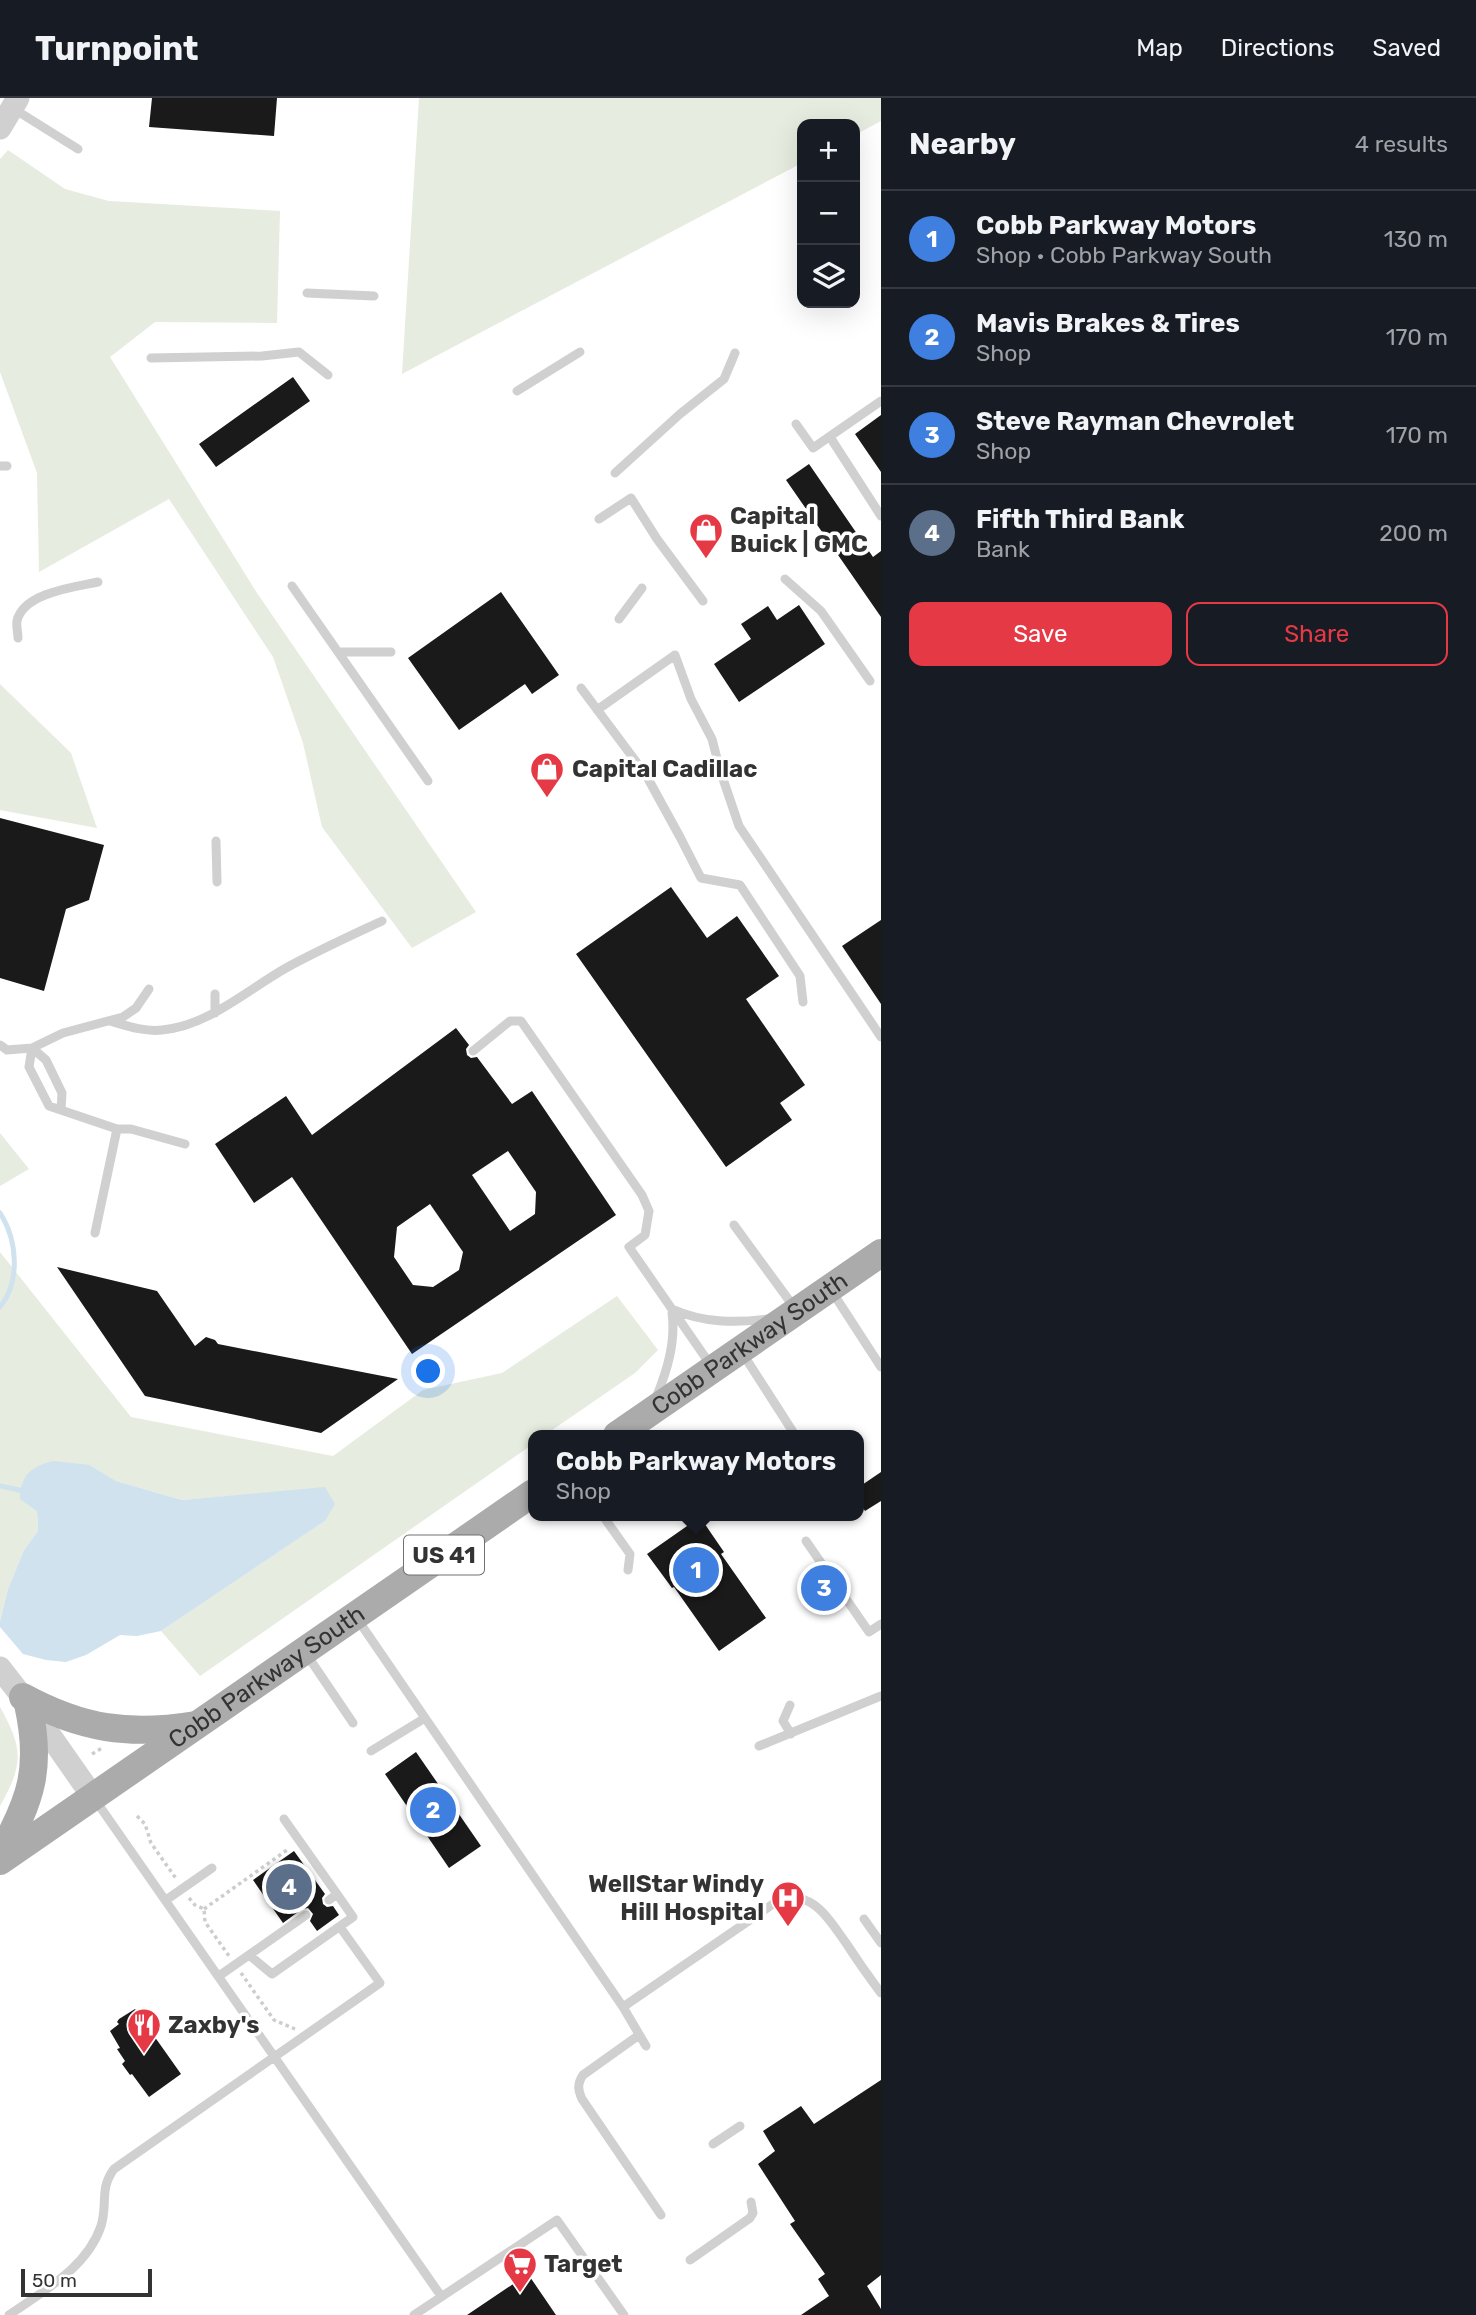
<!DOCTYPE html>
<html lang="en">
<head>
<meta charset="utf-8">
<style>
	:root { --surface:#171b24; --page:#20242c; --text:#f1f3f6; --muted:#9ea1a6; --line:#363941; --accent:#e63946 }
	body { margin:0; font-family:Rubik,sans-serif; background:var(--page); color:var(--text) }
	.controls { position:absolute; right:21px; top:21px; display:grid; overflow:hidden; border-radius:14px; box-shadow:0 7px 28px #0002 }
	.controls button { width:63px; height:63px; display:grid; place-items:center; padding:0; border:0; border-bottom:2px solid var(--line); background:var(--surface); color:var(--text); font:35px sans-serif }
	.scale { position:absolute; left:21px; bottom:18px; width:131px; box-sizing:border-box; padding-left:7px; border:4px solid #333; border-top:0; font-size:19px; line-height:24px; white-space:nowrap; color:#333; -webkit-text-stroke:5px #fff; paint-order:stroke }
	.you { position:absolute; left:429px; top:1274px; width:24px; height:24px; margin:-18px; border:5px solid #fff; border-radius:50%; background:#1a73e8; box-shadow:0 0 0 10px #1a73e833 }
	.badge { display:grid; place-items:center; width:46px; height:46px; border-radius:50%; background:var(--accent); color:#fff; font-size:23px; font-weight:700 }
	.pin { position:absolute; translate:-50% -50%; border:4px solid #fff; box-shadow:0 2px 7px #0006 }
	.popup { position:absolute; left:528px; top:1332px; width:336px; height:91px; box-sizing:border-box; display:grid; place-content:center; border-radius:14px; background:var(--surface); filter:drop-shadow(0 2px 5px #0005); font-size:23px; white-space:nowrap; color:var(--muted) }
	.popup b { font-size:26px; color:var(--text) }
	.popup::after { content:''; position:absolute; left:50%; top:100%; margin-left:-14px; border:14px solid transparent; border-top-color:var(--surface) }
	.list { margin:0; padding:0; list-style:none }
	h2 { display:flex; justify-content:space-between; align-items:center; height:91px; margin:0; padding:0 28px; font-size:30px }
	h2 small { font-size:23px; font-weight:400; color:var(--muted) }
	.list li { display:grid; grid-template-columns:46px 1fr auto; gap:21px; align-items:center; box-sizing:border-box; height:98px; padding:0 28px; border-top:2px solid var(--line) }
	.list b { display:block; font-size:26px; white-space:nowrap }
	.list p { margin:0; font-size:23px; white-space:nowrap; color:var(--muted) }
	.list em { font-size:23px; font-style:normal; color:var(--muted) }
	.actions { display:flex; gap:14px; padding:21px 28px }
	.actions a { flex:1; padding:16px 0; border:2px solid var(--accent); border-radius:14px; text-align:center; font-size:24px; color:var(--accent) }
	.actions .main { background:var(--accent); color:#fff }
	.icon { flex:none; width:38px; height:38px; fill:none; stroke:currentColor; stroke-width:2; stroke-linecap:round; stroke-linejoin:round }
	.map { position:relative; flex:none; width:881px; height:2217px; overflow:hidden }
	header { display:flex; align-items:center; gap:42px; box-sizing:border-box; height:98px; padding:0 35px; background:var(--surface); border-bottom:2px solid var(--line) }
	header strong { font-size:33px }
	nav { display:flex; gap:38px; margin-inline-start:auto; font-size:24px }
	main { display:flex }
	aside { flex:1; background:var(--surface) }
	.map>svg:first-child { display:block }
	.green { fill:#e6ecdf }
	.water { fill:#cfe2ee }
	.lines { fill:none; stroke-linecap:round; stroke-linejoin:round }
	.stream { stroke:#cfe2ee; stroke-width:5 }
	.building { fill:#1a1a1a; fill-rule:evenodd }
	.path { stroke:#cdcdcd; stroke-width:3.5; stroke-dasharray:3.5 3.5; stroke-linecap:butt }
	.service { stroke:#d0d0d0; stroke-width:9 }
	.tertiary { stroke:#d0d0d0; stroke-width:23 }
	.primary { stroke:#ababab; stroke-width:28 }
	.labels { text-anchor:middle; dominant-baseline:central; stroke-width:7; stroke-linejoin:round; paint-order:stroke }
	.shield { fill:#fff; stroke:#707070; stroke-width:2 }
	.shield-label { font-size:23px; font-weight:bold; fill:#333 }
	.poi-label { font-size:24px; font-weight:bold; fill:#333; stroke:#fff; text-anchor:start }
	.street-label { font-size:24px; fill:#333; stroke:#fff }
</style>
</head>
<body>
<header>
<strong>Turnpoint</strong>
<nav><a>Map</a><a>Directions</a><a>Saved</a></nav>
</header>
<main>
<div class="map">
<svg width="881" height="2217" viewBox="0 0 881 2217">
	<rect width="100%" height="100%" fill="#fff"/>
	<path class="green" d="M419,0H881V23L855,37V26H802V65L402,276Z
		M8,52L65,91L109,103L280,113L277,225L155,224L110,259L257,495L476,814L412,850L322,729L303,645L273,559L169,401L39,474L37,375L0,274V61Z
		M0,586L71,655L97,730L0,712Z
		M0,1035L29,1071L0,1088Z
		M0,1154L131,1319L333,1358L423,1292L502,1275L617,1198L658,1252L635,1275L545,1337H533V1346L200,1578L161,1533L325,1423V1390L182,1402L116,1383L90,1367L37,1413L38,1433L24,1452L8,1491L0,1523Z
		M0,1609C23,1650 24,1666 0,1708Z"/>
	<path class="water" d="M53,1363L90,1367L116,1383L182,1402L325,1389L335,1406L325,1423L161,1533L137,1538L120,1537L86,1557L66,1564L46,1562L23,1556L0,1529V1523L8,1491L24,1452L38,1433L37,1413L20,1401C21,1377 30,1369 53,1363Z"/>
	<g class="lines">
		<path class="stream" d="M0,1115C17,1141 21,1183 0,1209
			M0,1388L24,1393"/>
	</g>
	<path class="building" d="M152,0H277L274,38L149,29Z
		M293,279L310,303L216,369L199,346Z
		M881,317V374L855,336Z
		M809,366L873,459L881,453V519L786,382Z
		M501,494L559,577L532,596L525,586L459,632L408,560Z
		M799,507L825,546L739,604L714,566L751,541L741,526L768,508L777,522Z
		M0,720L104,747L89,802L66,811L44,893L0,880Z
		M671,789L707,840L737,818L779,878L746,901L805,987L780,1005L792,1022L726,1069L576,856Z
		M881,822V906L842,848Z
		M456,930L469,947L466,951L467,957L471,960L477,959L512,1006L532,993L616,1117L412,1256L292,1079L254,1105L215,1046L286,998L312,1037ZM508,1053L536,1094L535,1116L510,1133L472,1077ZM430,1106L463,1154L459,1172L433,1189L413,1187L394,1159L397,1129Z
		M57,1169L157,1193L195,1248L206,1239L215,1242L218,1246L398,1281L321,1335L145,1298Z
		M881,1374V1403L865,1413L859,1403V1389Z
		M700,1419L724,1454L721,1456L766,1520L719,1553L674,1489L672,1490L647,1456Z
		M416,1654L481,1748L449,1770L385,1676Z
		M294,1753L325,1796L322,1800L323,1806L327,1809L333,1808L339,1817L317,1833L310,1823L313,1816L308,1810L302,1811L283,1825L253,1782Z
		M135,1911L181,1976L149,1999L132,1976L130,1977L122,1966L125,1963L117,1951L120,1950L110,1933L119,1926L117,1924L119,1921Z
		M881,1982V2177L867,2188L881,2211V2217H801L829,2198L818,2181L825,2176L790,2126L795,2123L758,2066L775,2053L763,2033L801,2008L814,2026Z
		M528,2176L556,2217H467Z"/>
	<g class="lines">
		<path class="path" d="M92,1656L102,1650
			M137,1718L145,1726L151,1745L177,1782
			M189,1800L195,1807L204,1811L205,1824L229,1858
			M204,1811L287,1752
			M241,1875L274,1922L295,1931"/>
		<path class="service" d="M14,11L78,51
			M307,195L374,198
			M151,260L262,258L299,254L328,277
			M517,293L580,254
			M796,326L813,350L881,303
			M830,339L881,418
			M0,368H7
			M615,375L680,316L724,281L735,255
			M599,421L631,400L657,441L703,503
			M785,481L821,513L870,583
			M292,488L428,683
			M619,521L642,490
			M18,540C18,535 16,528 17,523C23,495 74,489 98,484
			M338,554H391
			M581,590L646,677L680,739L701,780L740,787L800,878L803,904
			M597,612L675,557L691,601L712,641L720,672L739,728L881,939
			M216,743L217,784
			M215,915V896
			M110,923C127,928 144,934 162,932C208,928 247,892 286,870C317,853 350,838 382,823
			M0,947L7,952L32,950L63,935L123,919L136,910L149,891
			M32,950L29,969L49,1008L117,1031H131L185,1046
			M32,950L46,962L62,995L61,1012
			M473,953L510,923H521L642,1097L649,1113L645,1137L629,1149L712,1269
			M734,1127L794,1209
			M95,1135L117,1031
			M831,1192L881,1269
			M672,1211C703,1225 735,1225 768,1221
			M743,1256L795,1337
			M656,1300C667,1273 676,1244 672,1215
			M603,1418L630,1456L628,1472
			M806,1443L869,1534L881,1526
			M358,1522L623,1909L646,1948
			M307,1557L353,1625
			M790,1607L783,1623L791,1636
			M759,1648L881,1598
			M371,1653L425,1620
			M96,1703L441,2198
			M284,1721L337,1796L329,1802
			M166,1802L212,1770
			M864,1821L881,1845
			M249,1857L272,1876L353,1819L337,1796
			M219,1878L306,1817
			M623,1909L773,1806C809,1786 828,1820 846,1845C857,1862 869,1879 881,1895
			M639,1937L583,1977C577,1986 578,1992 582,2001L661,2117
			M713,2046L740,2028
			M690,2162L750,2120L753,2115L751,2104
			M9,2217C43,2193 87,2170 101,2128C108,2106 99,2091 114,2071L380,1885L340,1829
			M414,2217L557,2122L624,2217"/>
		<path class="tertiary" d="M0,30L18,0
			M0,1570L28,1606L93,1699"/>
		<g class="primary">
			<path id="s1" d="M617,1337L881,1155"/>
			<path d="M23,1599C82,1631 129,1638 196,1627"/>
			<path d="M0,1757C32,1701 42,1669 28,1606"/>
			<path id="s2" d="M0,1763L533,1395"/>
		</g>
	</g>
	<defs>
		<g id="shop-pin" transform="scale(1.75)"><path d="M0 17L-7.5 6A9.5 9.5 0 1 1 7.5 6Z" fill="#e63946" stroke="#fff"/><path d="M-5-2.5h2.3a2.7 3.5 0 0 1 5.4 0H5L5.5 6h-11ZM-1.5-2.5h3a1.5 2.3 0 0 0-3 0Z" fill="#fff"/></g>
		<g id="hospital-pin" transform="scale(1.75)"><path d="M0 17L-7.5 6A9.5 9.5 0 1 1 7.5 6Z" fill="#e63946" stroke="#fff"/><path d="M-5-5h3v3.5h4V-5h3V5h-3V1.5h-4V5h-3Z" fill="#fff"/></g>
		<g id="restaurant-pin" transform="scale(1.75)"><path d="M0 17L-7.5 6A9.5 9.5 0 1 1 7.5 6Z" fill="#e63946" stroke="#fff"/><path d="M-5-6h1v4h1v-4h1v4h1v-4h1v5L-1.5 .5V6h-2V.5L-5-1ZM5-6V6H3V1.5H1.5Q1.5-4 5-6Z" fill="#fff"/></g>
		<g id="supermarket-pin" transform="scale(1.75)"><path d="M0 17L-7.5 6A9.5 9.5 0 1 1 7.5 6Z" fill="#e63946" stroke="#fff"/><path d="M-6-5.5h2.5l.6 2H6L4.5 2H-2.5L-4.4-4H-6ZM-1.5 3.2a1.3 1.3 0 1 0 .1 0ZM3 3.2a1.3 1.3 0 1 0 .1 0Z" fill="#fff"/></g>
	</defs>
	<g fill-rule="evenodd">
		<use href="#shop-pin" x="706" y="432"/>
		<use href="#shop-pin" x="547" y="671"/>
		<use href="#hospital-pin" x="788" y="1800"/>
		<use href="#restaurant-pin" x="144" y="1927"/>
		<use href="#supermarket-pin" x="520" y="2166"/>
	</g>
	<g class="labels">
		<rect class="shield" x="404" y="1437.5" width="80" height="39" rx="5"/>
		<g class="shield-label">
			<text x="444" y="1457">US 41</text>
		</g>
		<g class="poi-label">
			<text x="730" y="418">Capital<tspan x="730" dy="28">Buick | GMC</tspan></text>
			<text x="572" y="671">Capital Cadillac</text>
			<text x="764" y="1786" text-anchor="end">WellStar Windy<tspan x="764" dy="28">Hill Hospital</tspan></text>
			<text x="168" y="1927">Zaxby's</text>
			<text x="544" y="2166">Target</text>
		</g>
		<g class="street-label">
			<text stroke="none"><textPath href="#s1" startOffset="161">Cobb Parkway South</textPath></text>
			<text stroke="none"><textPath href="#s2" startOffset="324">Cobb Parkway South</textPath></text>
		</g>
	</g>
</svg>
<div class="controls">
<button>+</button>
<button>−</button>
<button><svg class="icon" aria-label="layers" viewBox="0 0 24 24"><path d="M12 4l9 5-9 5-9-5zM3 14l9 5 9-5"/></svg></button>
</div>
<div class="scale">50 m</div>
<div class="you"></div>
<div class="pin badge" style="left:696px;top:1472px;background:#3f7fe0">1</div>
<div class="popup"><b>Cobb Parkway Motors</b>Shop</div>
<div class="pin badge" style="left:433px;top:1712px;background:#3f7fe0">2</div>
<div class="pin badge" style="left:824px;top:1490px;background:#3f7fe0">3</div>
<div class="pin badge" style="left:289px;top:1789px;background:#5c6f8a">4</div>
</div>
<aside>
<h2>Nearby<small>4 results</small></h2>
<ul class="list">
<li><span class="badge" style="background:#3f7fe0">1</span><div><b>Cobb Parkway Motors</b><p>Shop · Cobb Parkway South</p></div><em>130 m</em></li>
<li><span class="badge" style="background:#3f7fe0">2</span><div><b>Mavis Brakes &amp; Tires</b><p>Shop</p></div><em>170 m</em></li>
<li><span class="badge" style="background:#3f7fe0">3</span><div><b>Steve Rayman Chevrolet</b><p>Shop</p></div><em>170 m</em></li>
<li><span class="badge" style="background:#5c6f8a">4</span><div><b>Fifth Third Bank</b><p>Bank</p></div><em>200 m</em></li>
</ul>
<div class="actions"><a class="main">Save</a><a>Share</a></div>
</aside>
</main>
</body>
</html>
